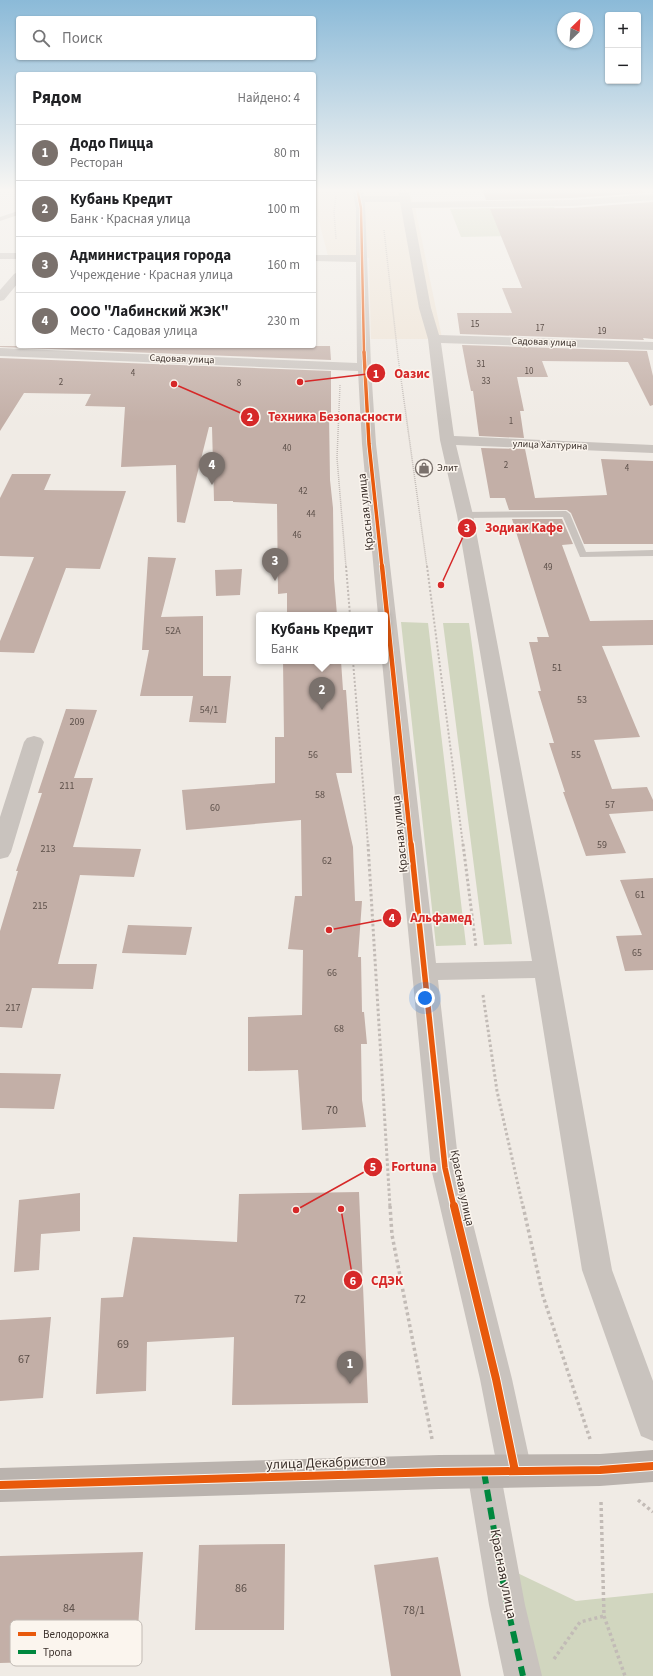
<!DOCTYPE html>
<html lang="ru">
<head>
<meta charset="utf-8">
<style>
	:root { --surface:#fff; --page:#f6f6f6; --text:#202124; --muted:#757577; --line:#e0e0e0; --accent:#7a716c }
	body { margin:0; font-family:"Source Sans 3",sans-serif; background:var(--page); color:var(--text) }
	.controls { position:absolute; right:12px; top:12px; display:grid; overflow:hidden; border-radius:4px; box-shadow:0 1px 3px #0004 }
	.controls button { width:36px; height:36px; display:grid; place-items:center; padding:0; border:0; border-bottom:1px solid var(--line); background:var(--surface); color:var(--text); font:20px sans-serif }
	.compass { position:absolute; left:557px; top:12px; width:36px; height:36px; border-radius:50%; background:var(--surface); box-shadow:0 1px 3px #0004; rotate:25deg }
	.you { position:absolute; left:425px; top:998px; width:14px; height:14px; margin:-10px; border:3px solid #fff; border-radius:50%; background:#1a73e8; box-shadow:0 0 0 6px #1a73e833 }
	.badge { display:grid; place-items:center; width:26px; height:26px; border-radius:50%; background:var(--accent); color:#fff; font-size:13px; font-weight:700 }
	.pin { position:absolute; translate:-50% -33px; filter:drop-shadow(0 1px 2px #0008) }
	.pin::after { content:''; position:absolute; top:21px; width:14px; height:12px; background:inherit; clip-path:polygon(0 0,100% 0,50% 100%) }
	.popup { position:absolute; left:256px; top:612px; width:132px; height:52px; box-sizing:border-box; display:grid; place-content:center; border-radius:4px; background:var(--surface); filter:drop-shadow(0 1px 3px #0005); font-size:13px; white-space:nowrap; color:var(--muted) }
	.popup b { font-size:15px; color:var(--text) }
	.popup::after { content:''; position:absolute; left:50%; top:100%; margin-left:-8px; border:8px solid transparent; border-top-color:var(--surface) }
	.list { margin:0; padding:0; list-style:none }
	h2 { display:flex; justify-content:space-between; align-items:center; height:52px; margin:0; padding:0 16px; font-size:17px }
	h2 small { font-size:13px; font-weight:400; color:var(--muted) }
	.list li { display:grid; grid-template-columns:26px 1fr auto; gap:12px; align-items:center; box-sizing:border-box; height:56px; padding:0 16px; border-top:1px solid var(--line) }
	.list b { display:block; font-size:15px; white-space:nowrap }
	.list p { margin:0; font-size:13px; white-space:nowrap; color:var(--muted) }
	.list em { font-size:13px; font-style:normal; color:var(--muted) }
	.icon { flex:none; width:22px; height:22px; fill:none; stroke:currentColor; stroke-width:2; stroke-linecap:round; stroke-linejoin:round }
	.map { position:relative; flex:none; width:653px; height:1676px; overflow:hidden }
	.search { position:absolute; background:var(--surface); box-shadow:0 1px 3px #0004; left:16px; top:16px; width:300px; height:44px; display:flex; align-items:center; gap:10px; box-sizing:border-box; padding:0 14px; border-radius:4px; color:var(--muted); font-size:15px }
	.panel { position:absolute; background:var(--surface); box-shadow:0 1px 3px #0004; left:16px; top:72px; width:300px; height:276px; border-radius:4px }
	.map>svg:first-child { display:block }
	.green { fill:#d1d6bf }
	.plaza { fill:#eee3d5 }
	.building { fill:#c3afa7 }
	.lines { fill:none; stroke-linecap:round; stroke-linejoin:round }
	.path-far3 { stroke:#c2bbb6; stroke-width:1.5; stroke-dasharray:1 1; stroke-linecap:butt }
	.path-far2 { stroke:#c2bbb6; stroke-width:2; stroke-dasharray:2 2; stroke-linecap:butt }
	.path-far1 { stroke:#c2bbb6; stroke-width:3; stroke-dasharray:2.5 2.5; stroke-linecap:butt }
	.path { stroke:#c2bbb6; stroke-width:3.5; stroke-dasharray:3 3; stroke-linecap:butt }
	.lane { fill:#c9c3be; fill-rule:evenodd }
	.street { fill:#c9c3be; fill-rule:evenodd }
	.secondary { fill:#bab3ae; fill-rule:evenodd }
	.quiet { stroke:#00873e; stroke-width:6; stroke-dasharray:12 6; stroke-linecap:butt }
	.cycleway-far4-casing { stroke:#fbf5ee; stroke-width:4 }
	.cycleway-far3-casing { stroke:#fbf5ee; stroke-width:5 }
	.cycleway-far2-casing { stroke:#fbf5ee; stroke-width:6 }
	.cycleway-far1-casing { stroke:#fbf5ee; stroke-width:8 }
	.cycleway-casing { stroke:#fbf5ee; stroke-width:10 }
	.cycleway-far4 { stroke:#e8590c; stroke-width:2.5 }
	.cycleway-far3 { stroke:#e8590c; stroke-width:3.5 }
	.cycleway-far2 { stroke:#e8590c; stroke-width:4.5 }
	.cycleway-far1 { stroke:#e8590c; stroke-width:5.5 }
	.cycleway { stroke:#e8590c; stroke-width:8 }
	.labels { text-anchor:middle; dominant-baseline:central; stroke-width:3; stroke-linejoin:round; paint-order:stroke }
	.far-number-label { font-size:9px; fill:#5d504a }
	.far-street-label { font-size:10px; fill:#3b302b; stroke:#fbf5ee }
	.far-poi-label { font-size:10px; fill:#3b302b; stroke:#fbf5ee; text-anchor:start }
	.number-label { font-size:10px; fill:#5d504a }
	.street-label { font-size:12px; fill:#3b302b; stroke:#fbf5ee }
	.near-number-label { font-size:12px; fill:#5d504a }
	.near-street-label { font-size:14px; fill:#3b302b; stroke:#fbf5ee }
	.key { fill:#fbf5ee; stroke:#c1bab4; stroke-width:1 }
	.key-label { font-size:11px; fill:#3b302b }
	.leader { fill:none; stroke:#d62828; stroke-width:1.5 }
	.callout-dot { fill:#d62828; stroke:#fbf5ee; stroke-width:1.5 }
	.mark-label { font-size:12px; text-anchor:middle; font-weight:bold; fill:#fff }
	.callout-label { font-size:13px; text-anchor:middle; font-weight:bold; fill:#d62828; stroke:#fbf5ee; stroke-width:3; stroke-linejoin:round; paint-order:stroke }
</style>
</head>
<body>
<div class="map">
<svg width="653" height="1676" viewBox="0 0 653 1676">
	<rect width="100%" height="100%" fill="#f0ebe5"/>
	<path class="green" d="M554,207L570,235L461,237L450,209Z
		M401,622L428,623L466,945L436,946Z
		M443,623H469L512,944L484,945Z
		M509,1569L576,1601L653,1593V1676H534Z"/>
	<path class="plaza" d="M314,188H409L413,203L415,207L442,338L434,339H371L369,258L328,256L314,202Z"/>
	<path class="building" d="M482,188H639L645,193L572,198L486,200Z
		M653,202V339L643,338L644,340L460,334L457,313H512L502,288H522L490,209L572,208Z
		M462,345L647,351L653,376V405L650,406L628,362L542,361L548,377H517L524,411H520L524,438L479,436L473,391H471L467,372Z
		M0,346H330L331,360L0,347Z
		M0,358L331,371V415H329L330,480L333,508L334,579L337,615H287V593L278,594L277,504L233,502V501H214L212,427H209L185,523L177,522L176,465L121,467L125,407L85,406L91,394L24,393L0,431Z
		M481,448L525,449L535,498L607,495L601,459L653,461V544H584L571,513L567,510H509L505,498H490Z
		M12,474H51L44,490L126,491L100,569L66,568L34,653L0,652V641L34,557L0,556V498Z
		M512,519H562L573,544L562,545L590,621L653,620V645L602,646L640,737L594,740L612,789L647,787L653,800V811L609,814L626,853L586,856L563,792H565L549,743H554L538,691H541L529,642H538L537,637H549Z
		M148,557L176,558L161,617L203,616V676H231L226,723L189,722L193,696H140L149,650H142Z
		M242,569L240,595L216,596L215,570Z
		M283,661H341L343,690H346L352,773H336L353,847L355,901H362L358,957H361L362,1012H364L367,1044H361L362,1100L366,1127L302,1130L298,1070L248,1071V1017L302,1015L303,950L288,949L295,896H302L301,820L186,830L182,790L275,783V737H284Z
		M66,709L97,710L74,778H93L73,847L141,849L134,877L80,875L58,964H97L93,989L32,988L22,1028L0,1027V931L18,871H16L42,793H38Z
		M653,878V970L625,971L616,936L642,935L620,880Z
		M128,925L192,927L186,955L122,953Z
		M0,1073L61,1074L54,1109L0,1108Z
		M359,1192L368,1403L232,1405L234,1337L147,1342L146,1391L96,1394L101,1298L123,1297L133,1237L237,1242L239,1194Z
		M80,1193V1231L41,1234L39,1270L14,1272L19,1200Z
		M51,1317L43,1398L0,1401V1320Z
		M285,1544L284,1630H195L199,1545Z
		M143,1552L136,1659L0,1663V1556Z
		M438,1557L461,1676H391L374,1565Z"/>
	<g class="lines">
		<path class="path-far3" d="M336,196L334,212L336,239
			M384,230L398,357L427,567
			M340,385L337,458L346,567"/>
		<path class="path-far2" d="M346,566L350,615
			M427,566L463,845
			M353,661L368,845"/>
		<path class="path-far1" d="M368,844L390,1207
			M463,844L476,947
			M483,995L497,1091L523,1207"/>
		<path class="path" d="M390,1206L392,1235L432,1439
			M523,1206L543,1296L590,1439
			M638,1500L653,1512
			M601,1502L604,1616L625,1676
			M554,1659L580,1622L604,1616"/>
		<path class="lane" d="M18,211V215L0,221V217Z
			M566,511L570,514L586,552L653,550V556L580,557L563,517L465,518L461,515L465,512Z"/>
		<path class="street" d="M352,188H362L364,196H399L398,188H408L411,202L572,200L653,194V200L572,206L412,208L431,308L439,335L653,342V350L441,343L454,436L653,445V453L456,445L473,515L549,917L612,1270L653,1381V1441L641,1436L637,1425L582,1270L535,978L438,980L459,1168L512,1379L532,1471L527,1483L515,1487L502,1481L525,1605L542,1676H504L489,1605L467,1472L472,1460L484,1455L496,1461L480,1379L431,1168L382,661H385V615H378L362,444L358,371L0,356V348L357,363L356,262L314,261V255H356V208ZM365,202H400L419,308L428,339L440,440L457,515L532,961L436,963L376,444L371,367Z
			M0,253H18V259H0Z
			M18,272V283L4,300L0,301V290L14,274Z
			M34,736L41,738L44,742L11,852L8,857L0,859V817L24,742L27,738Z"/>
		<path class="secondary" d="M653,1450V1482L600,1486L439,1489L0,1502V1468L439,1455L600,1454Z"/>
		<path class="quiet" d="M484,1472L507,1605L523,1676"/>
		<g class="cycleway-far4-casing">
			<path id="cycleway-far4" d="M357,188L361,208L364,353"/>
		</g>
		<g class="cycleway-far3-casing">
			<path id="cycleway-far3" d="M364,352L369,444L382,567"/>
		</g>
		<g class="cycleway-far2-casing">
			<path id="cycleway-far2" d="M382,566L411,845"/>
		</g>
		<g class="cycleway-far1-casing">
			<path id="cycleway-far1" d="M411,844L445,1168L454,1207"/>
		</g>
		<g class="cycleway-casing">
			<path id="cycleway" d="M454,1206L496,1379L515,1471
				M0,1485L439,1472L600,1470L653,1466"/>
		</g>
		<use href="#cycleway-far4" class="cycleway-far4"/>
		<use href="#cycleway-far3" class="cycleway-far3"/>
		<use href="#cycleway-far2" class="cycleway-far2"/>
		<use href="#cycleway-far1" class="cycleway-far1"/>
		<use href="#cycleway" class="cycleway"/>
	</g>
	<linearGradient id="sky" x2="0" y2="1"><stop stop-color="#8bbad8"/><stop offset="0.45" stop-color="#f8f6f3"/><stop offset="1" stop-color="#f8f6f3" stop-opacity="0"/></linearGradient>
	<rect width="653" height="422" fill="url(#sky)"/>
	<defs>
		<g id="shop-ring" transform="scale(0.9)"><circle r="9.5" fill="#fbf5ee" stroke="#7a716c" stroke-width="1.5"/><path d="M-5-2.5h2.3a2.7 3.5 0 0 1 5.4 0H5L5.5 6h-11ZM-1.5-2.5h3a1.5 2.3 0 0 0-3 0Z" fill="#7a716c"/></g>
	</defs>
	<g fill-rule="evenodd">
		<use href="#shop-ring" x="424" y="468"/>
	</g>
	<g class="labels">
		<g class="far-number-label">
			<text x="475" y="324">15</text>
			<text x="540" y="328">17</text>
			<text x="602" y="331">19</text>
			<text x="481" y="364">31</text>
			<text x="529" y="371">10</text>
			<text x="133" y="373">4</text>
			<text x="486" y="381">33</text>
			<text x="61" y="382">2</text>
			<text x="239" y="383">8</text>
			<text x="511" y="421">1</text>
			<text x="287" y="448">40</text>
			<text x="506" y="465">2</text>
			<text x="627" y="468">4</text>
			<text x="303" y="491">42</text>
			<text x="311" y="514">44</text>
			<text x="297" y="535">46</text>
			<text x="548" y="567">49</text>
		</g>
		<g class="far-street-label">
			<text transform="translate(544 342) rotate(2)">Садовая улица</text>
			<text transform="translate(182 359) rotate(2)">Садовая улица</text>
			<text transform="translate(550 445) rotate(2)">улица Халтурина</text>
		</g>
		<g class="far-poi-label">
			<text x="437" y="468">Элит</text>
		</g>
		<g class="number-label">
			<text x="173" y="631">52А</text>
			<text x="557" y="668">51</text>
			<text x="582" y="700">53</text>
			<text x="209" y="710">54/1</text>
			<text x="77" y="722">209</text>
			<text x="313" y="755">56</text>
			<text x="576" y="755">55</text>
			<text x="67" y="786">211</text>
			<text x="320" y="795">58</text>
			<text x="610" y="805">57</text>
			<text x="215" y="808">60</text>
			<text x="602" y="845">59</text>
			<text x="48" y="849">213</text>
			<text x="327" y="861">62</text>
			<text x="640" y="895">61</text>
			<text x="40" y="906">215</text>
			<text x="637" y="953">65</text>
			<text x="332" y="973">66</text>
			<text x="13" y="1008">217</text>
			<text x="339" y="1029">68</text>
		</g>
		<g class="street-label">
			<text transform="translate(366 512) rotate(-96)">Красная улица</text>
			<text transform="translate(400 834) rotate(-96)">Красная улица</text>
			<text transform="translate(462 1188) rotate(78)">Красная улица</text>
		</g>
		<g class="near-number-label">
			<text x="332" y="1110">70</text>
			<text x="300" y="1299">72</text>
			<text x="123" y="1344">69</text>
			<text x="24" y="1359">67</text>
			<text x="241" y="1588">86</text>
			<text x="69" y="1608">84</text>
			<text x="414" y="1610">78/1</text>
		</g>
		<g class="near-street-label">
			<text transform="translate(326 1463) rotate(-2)">улица Декабристов</text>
			<text transform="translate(503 1574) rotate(79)">Красная улица</text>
		</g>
	</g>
	<rect x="10" y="1620" width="132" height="46" rx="6" class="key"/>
	<rect x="18" y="1632" width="18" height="4" fill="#e8590c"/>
	<rect x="18" y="1650" width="18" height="4" fill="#00873e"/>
	<g class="key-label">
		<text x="43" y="1638">Велодорожка</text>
		<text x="43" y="1656">Тропа</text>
	</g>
	<path class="leader" d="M300 382L376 373M174 384L250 417M441 585L467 528M329 930L392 918M296 1210L373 1167M341 1209L353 1280"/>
	<g class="callout-dot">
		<circle cx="300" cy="382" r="4"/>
		<circle cx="174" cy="384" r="4"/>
		<circle cx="441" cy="585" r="4"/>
		<circle cx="329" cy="930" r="4"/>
		<circle cx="296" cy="1210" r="4"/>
		<circle cx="341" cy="1209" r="4"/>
		<circle cx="376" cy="373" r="10"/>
		<circle cx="250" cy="417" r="10"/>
		<circle cx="467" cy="528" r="10"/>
		<circle cx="392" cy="918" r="10"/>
		<circle cx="373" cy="1167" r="10"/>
		<circle cx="353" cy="1280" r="10"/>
	</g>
	<g class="mark-label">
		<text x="376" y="378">1</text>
		<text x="250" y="421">2</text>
		<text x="467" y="532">3</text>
		<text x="392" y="922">4</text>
		<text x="373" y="1171">5</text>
		<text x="353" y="1285">6</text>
	</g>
	<g class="callout-label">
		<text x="412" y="378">Оазис</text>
		<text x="335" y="421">Техника Безопасности</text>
		<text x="524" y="532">Зодиак Кафе</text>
		<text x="441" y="922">Альфамед</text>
		<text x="414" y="1171">Fortuna</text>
		<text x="387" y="1285">СДЭК</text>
	</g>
</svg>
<div class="controls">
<button>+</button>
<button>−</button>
</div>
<svg class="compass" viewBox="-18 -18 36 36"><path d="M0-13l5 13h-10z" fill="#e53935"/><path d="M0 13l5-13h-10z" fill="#757577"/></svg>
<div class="you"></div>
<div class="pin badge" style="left:350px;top:1384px">1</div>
<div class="pin badge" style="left:322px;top:710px">2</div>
<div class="popup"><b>Кубань Кредит</b>Банк</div>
<div class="pin badge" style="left:275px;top:581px">3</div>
<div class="pin badge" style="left:212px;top:485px">4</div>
<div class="search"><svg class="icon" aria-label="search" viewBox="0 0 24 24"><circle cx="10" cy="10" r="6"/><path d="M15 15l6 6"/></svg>Поиск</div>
<section class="panel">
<h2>Рядом<small>Найдено: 4</small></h2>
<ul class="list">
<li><span class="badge">1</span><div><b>Додо Пицца</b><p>Ресторан</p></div><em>80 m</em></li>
<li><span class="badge">2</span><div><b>Кубань Кредит</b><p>Банк · Красная улица</p></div><em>100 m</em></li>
<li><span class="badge">3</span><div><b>Администрация города</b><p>Учреждение · Красная улица</p></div><em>160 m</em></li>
<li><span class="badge">4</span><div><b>ООО &quot;Лабинский ЖЭК&quot;</b><p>Место · Садовая улица</p></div><em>230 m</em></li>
</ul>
</section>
</div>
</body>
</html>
